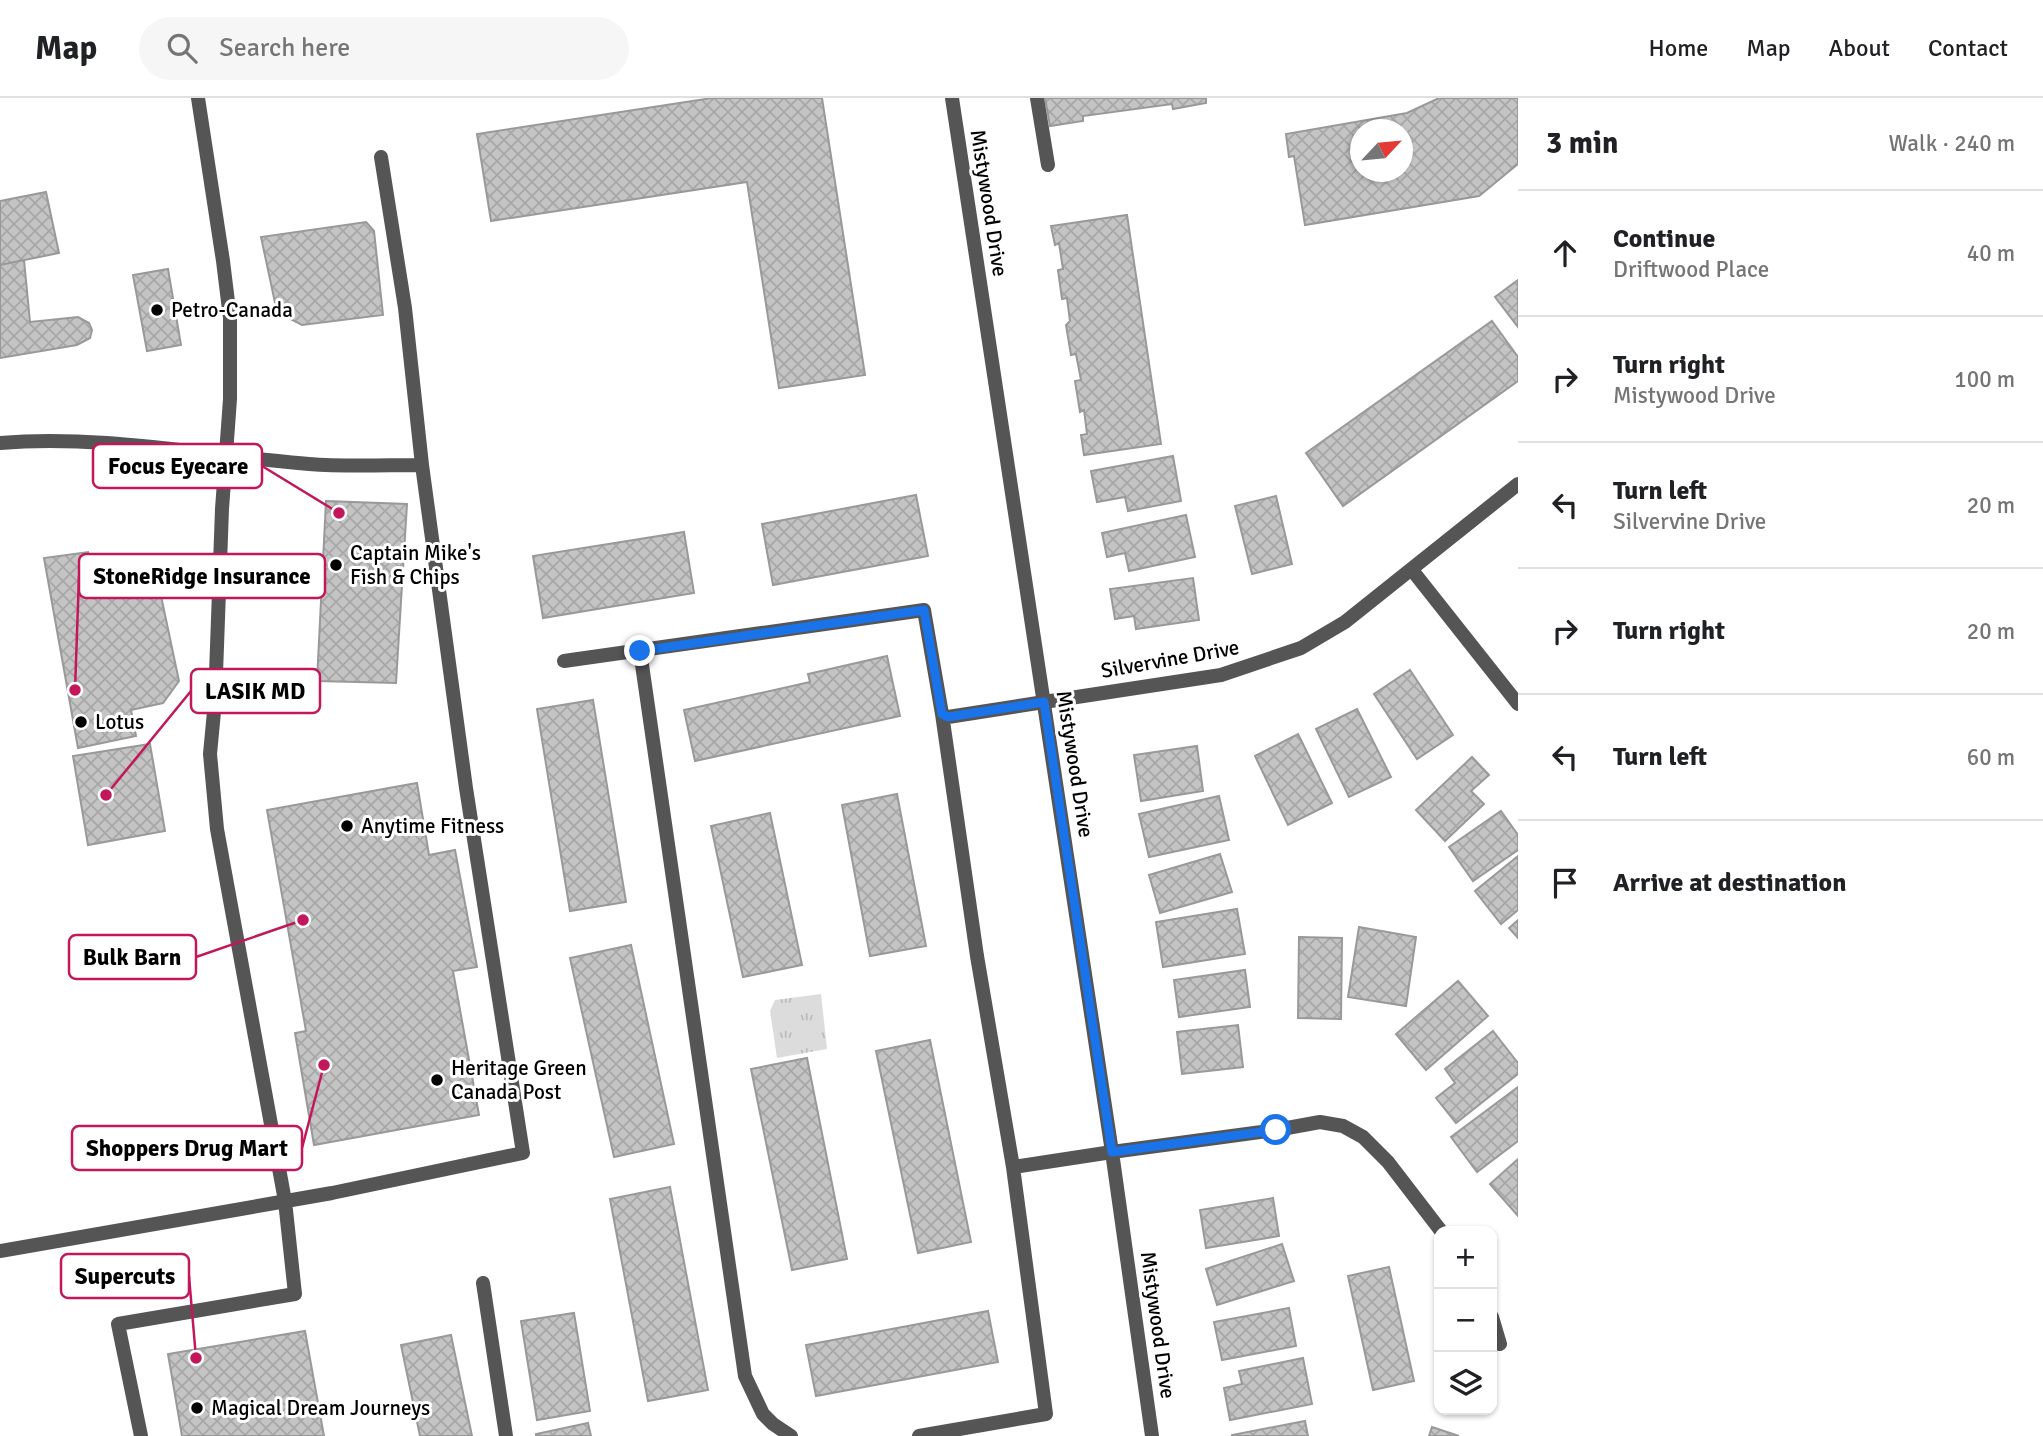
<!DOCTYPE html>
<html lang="en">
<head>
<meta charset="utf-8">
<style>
	:root { --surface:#fff; --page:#f6f6f6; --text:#202124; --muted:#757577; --line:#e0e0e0 }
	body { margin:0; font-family:Signika,sans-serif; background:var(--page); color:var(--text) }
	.controls { position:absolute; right:21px; bottom:21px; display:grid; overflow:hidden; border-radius:14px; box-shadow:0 2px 5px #0004 }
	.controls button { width:63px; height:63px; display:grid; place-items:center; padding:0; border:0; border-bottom:2px solid var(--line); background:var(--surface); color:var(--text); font:35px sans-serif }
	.compass { position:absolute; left:1350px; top:21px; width:63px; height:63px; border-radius:50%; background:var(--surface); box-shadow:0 2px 5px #0004; rotate:64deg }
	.stop { position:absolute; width:21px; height:21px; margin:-16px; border:5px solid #1a73e8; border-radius:50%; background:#fff }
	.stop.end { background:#1a73e8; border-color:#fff; box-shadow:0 2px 7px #0008 }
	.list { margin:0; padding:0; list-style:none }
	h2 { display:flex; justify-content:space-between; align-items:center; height:91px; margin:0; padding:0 28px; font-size:30px }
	h2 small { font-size:23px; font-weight:400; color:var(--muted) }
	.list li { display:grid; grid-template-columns:46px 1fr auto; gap:21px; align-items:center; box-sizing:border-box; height:126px; padding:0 28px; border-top:2px solid var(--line) }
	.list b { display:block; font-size:26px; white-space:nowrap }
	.list p { margin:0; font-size:23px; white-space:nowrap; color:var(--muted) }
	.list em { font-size:23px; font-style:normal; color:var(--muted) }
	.icon { flex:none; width:38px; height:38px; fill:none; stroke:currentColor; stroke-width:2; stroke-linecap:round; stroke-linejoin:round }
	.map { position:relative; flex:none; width:1518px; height:1338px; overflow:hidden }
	header { display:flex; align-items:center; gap:42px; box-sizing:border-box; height:98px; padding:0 35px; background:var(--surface); border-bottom:2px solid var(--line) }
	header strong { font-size:33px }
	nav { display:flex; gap:38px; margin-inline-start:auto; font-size:24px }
	.search { width:490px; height:63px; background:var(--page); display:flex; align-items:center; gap:18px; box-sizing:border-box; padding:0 24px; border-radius:38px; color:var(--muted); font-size:26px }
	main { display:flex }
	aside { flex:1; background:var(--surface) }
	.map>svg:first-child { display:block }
	.grass { fill:url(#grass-tufts) }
	.building { fill:url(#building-cross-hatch); stroke:#999; stroke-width:2; fill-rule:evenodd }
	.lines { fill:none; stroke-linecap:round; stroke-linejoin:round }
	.lane { stroke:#555; stroke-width:14 }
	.street { stroke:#555; stroke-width:14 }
	.route { stroke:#1a73e8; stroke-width:9 }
	.poi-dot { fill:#000; stroke:#fff; stroke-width:2.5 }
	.labels { text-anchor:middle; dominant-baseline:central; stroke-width:6; stroke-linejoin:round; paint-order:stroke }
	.street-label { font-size:21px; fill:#000; stroke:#fff }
	.poi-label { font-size:21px; fill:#000; stroke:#fff; text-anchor:start }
	.leader { fill:none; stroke:#c2185b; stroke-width:2.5 }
	.callout-dot { fill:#c2185b; stroke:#fff; stroke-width:2.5 }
	.callout { fill:#fff; stroke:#c2185b; stroke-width:2.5 }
	.callout-label { font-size:23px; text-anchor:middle; font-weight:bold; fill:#000 }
</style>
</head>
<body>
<header>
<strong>Map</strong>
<div class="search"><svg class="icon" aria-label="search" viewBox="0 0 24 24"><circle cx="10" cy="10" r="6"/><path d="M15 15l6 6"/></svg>Search here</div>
<nav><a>Home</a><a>Map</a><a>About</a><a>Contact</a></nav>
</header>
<main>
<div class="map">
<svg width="1518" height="1338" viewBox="0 0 1518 1338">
	<defs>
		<pattern id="grass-tufts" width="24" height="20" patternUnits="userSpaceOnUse" patternTransform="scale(1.75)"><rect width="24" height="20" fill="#dcdcdc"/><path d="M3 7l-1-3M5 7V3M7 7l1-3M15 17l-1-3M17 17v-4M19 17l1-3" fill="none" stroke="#bbb"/></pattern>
		<pattern id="building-cross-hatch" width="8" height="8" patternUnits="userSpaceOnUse" patternTransform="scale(1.75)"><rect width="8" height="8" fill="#c4c4c4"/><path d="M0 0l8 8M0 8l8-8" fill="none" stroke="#a7a7a7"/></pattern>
	</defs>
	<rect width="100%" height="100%" fill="#fff"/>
	<path class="grass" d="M821,896L827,951L777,960L770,913L775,902Z"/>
	<path class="building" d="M712,0H822L865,277L779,290L747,84L491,123L477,36Z
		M1045,0H1206V5L1173,11L1172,6L1083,18V23L1050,28Z
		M1439,0H1518V66L1479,98L1305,127L1294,58L1289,59L1286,36L1407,15ZM1360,32H1402V74H1360Z
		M46,94L59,155L0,167V103Z
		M1127,117L1161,346L1084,357L1081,337L1087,336L1084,312L1080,314L1075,283L1081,282L1076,256L1071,257L1066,227L1070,223L1067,200L1062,201L1058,172L1063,171L1059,145L1055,147L1051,128Z
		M366,124L374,133L383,217L302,227L277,214L261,139Z
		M24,162L30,224L78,219L89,225L92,232L90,240L77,247L0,260V167Z
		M168,171L181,247L147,253L133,177Z
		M1518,182V229L1495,199Z
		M1492,223L1518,259V283L1343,408L1306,355Z
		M1173,358L1181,403L1128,413L1125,399L1097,404L1091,373Z
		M916,397L928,458L773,487L762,426Z
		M1276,398L1292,466L1252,476L1235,408Z
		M326,403L407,406L396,585L317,583Z
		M1186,417L1195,459L1129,473L1125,455L1107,459L1102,435Z
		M684,434L694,495L543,520L533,458Z
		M88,454L90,466L134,459L156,474L179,583L163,605L131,612L136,638L78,650L44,460Z
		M1193,480L1199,522L1136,531L1134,518L1115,521L1110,491Z
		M887,558L900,618L695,663L684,612L810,584L808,576Z
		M1410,572L1453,637L1417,661L1374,596Z
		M593,602L626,804L570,813L537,611Z
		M1357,611L1391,679L1349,699L1316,631Z
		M1298,636L1332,705L1288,727L1255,658Z
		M150,646L165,733L88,747L73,658Z
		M1197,648L1203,693L1141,703L1134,657Z
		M1472,659L1489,677L1471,693L1484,706L1445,743L1416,712Z
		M417,685L429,757L455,752L477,869L453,873L479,1017L314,1047L295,935L306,933L267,712Z
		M897,696L926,848L870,858L842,707Z
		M1219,698L1229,742L1149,759L1139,716Z
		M1501,713L1518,737V752L1473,783L1449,749Z
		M770,715L802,867L743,879L711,728Z
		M1220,756L1232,794L1160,815L1149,777Z
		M1518,758V812L1501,826L1475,793Z
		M1237,811L1245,856L1163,869L1156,824Z
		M1518,822V840L1509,830Z
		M1359,829L1416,839L1406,908L1348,899Z
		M1299,839L1342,840L1341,921L1298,920Z
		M631,847L674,1046L614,1059L570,860Z
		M1245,872L1250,909L1179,919L1174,882Z
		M1458,883L1488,918L1426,972L1396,936Z
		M1238,927L1243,969L1182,976L1177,934Z
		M1493,933L1518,965V976L1456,1025L1436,1000L1455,985L1445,971Z
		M930,942L971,1144L918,1155L876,953Z
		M807,960L847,1161L792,1172L751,971Z
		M1518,989V1043L1477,1074L1451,1039Z
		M1518,1061V1118L1490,1086Z
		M670,1089L708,1292L648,1303L610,1101Z
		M1273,1100L1279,1138L1206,1150L1200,1112Z
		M1282,1146L1294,1183L1217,1207L1206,1171Z
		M1389,1169L1414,1283L1373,1292L1348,1178Z
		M1289,1210L1296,1248L1222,1262L1214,1224Z
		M988,1213L998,1264L816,1298L806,1247Z
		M574,1215L590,1313L537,1322L521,1223Z
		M305,1233L324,1338H182L168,1256Z
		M451,1237L472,1338H420L401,1247Z
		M1303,1260L1312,1306L1230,1322L1224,1290L1242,1286L1239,1273Z
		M1305,1323L1308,1338H1232V1337Z
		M588,1325L591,1338H536V1336Z
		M1432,1329L1459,1338H1429Z"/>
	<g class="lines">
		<path class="lane" d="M1037,0L1048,67
			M0,345C99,336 209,358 309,366C346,369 385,367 422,367
			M640,553L745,1278L763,1316L773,1326L791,1338
			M564,563L924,512L942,616L977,858L1013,1069L1046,1316L919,1338
			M942,616L948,619L1044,604
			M1013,1069L1112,1054
			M0,1153L332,1095L523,1055L466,690L422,367L405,210L381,59
			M483,1185L506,1338
			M141,1338L118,1226L295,1196L285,1103L217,731L210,656L215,603L222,411L230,301V220L223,163L198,0"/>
		<path class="street" d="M952,0L1112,1054L1152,1338
			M1412,472L1518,606
			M1044,604L1221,577L1301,550L1345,524L1518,386
			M1112,1054L1276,1032L1320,1024L1343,1028L1363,1039L1388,1064L1441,1133
			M1492,1219L1500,1246"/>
	</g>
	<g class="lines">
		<path class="route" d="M640,553L924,512L942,616L948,619L1044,604L1112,1054L1276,1032"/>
	</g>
	<g class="poi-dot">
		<circle cx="157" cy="212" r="7"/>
		<circle cx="336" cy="467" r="7"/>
		<circle cx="81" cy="624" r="7"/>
		<circle cx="347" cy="728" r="7"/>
		<circle cx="437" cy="982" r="7"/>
		<circle cx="197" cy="1310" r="7"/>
	</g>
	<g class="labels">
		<g class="street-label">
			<text transform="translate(989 105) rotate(81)">Mistywood Drive</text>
			<text transform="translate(1170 561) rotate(-10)">Silvervine Drive</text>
			<text transform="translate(1075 666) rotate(81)">Mistywood Drive</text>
			<text transform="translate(1158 1227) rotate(82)">Mistywood Drive</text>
		</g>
		<g class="poi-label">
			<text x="171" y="212">Petro-Canada</text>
			<text x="350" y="455">Captain Mike's<tspan x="350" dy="24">Fish &amp; Chips</tspan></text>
			<text x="95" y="624">Lotus</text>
			<text x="361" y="728">Anytime Fitness</text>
			<text x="451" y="970">Heritage Green<tspan x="451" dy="24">Canada Post</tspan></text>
			<text x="211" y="1310">Magical Dream Journeys</text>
		</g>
	</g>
	<path class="leader" d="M339 415L262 368M75 592L79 478M106 697L191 593M303 822L196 859M324 967L302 1050M196 1260L189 1178"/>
	<g class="callout-dot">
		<circle cx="339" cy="415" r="7"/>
		<circle cx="75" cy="592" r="7"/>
		<circle cx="106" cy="697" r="7"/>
		<circle cx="303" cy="822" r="7"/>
		<circle cx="324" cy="967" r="7"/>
		<circle cx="196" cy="1260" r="7"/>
	</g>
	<g class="callout">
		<rect x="93" y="346" width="169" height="44" rx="7"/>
		<rect x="79" y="456" width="246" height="44" rx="7"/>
		<rect x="191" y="571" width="129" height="44" rx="7"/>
		<rect x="69" y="837" width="127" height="44" rx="7"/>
		<rect x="72" y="1028" width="230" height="44" rx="7"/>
		<rect x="61" y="1156" width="128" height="44" rx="7"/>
	</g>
	<g class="callout-label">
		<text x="178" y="376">Focus Eyecare</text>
		<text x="202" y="486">StoneRidge Insurance</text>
		<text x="255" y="601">LASIK MD</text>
		<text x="132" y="867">Bulk Barn</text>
		<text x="187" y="1058">Shoppers Drug Mart</text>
		<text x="125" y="1186">Supercuts</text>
	</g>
</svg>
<div class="controls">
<button>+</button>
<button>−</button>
<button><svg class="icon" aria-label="layers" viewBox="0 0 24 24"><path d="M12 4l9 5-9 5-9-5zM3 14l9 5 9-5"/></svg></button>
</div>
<svg class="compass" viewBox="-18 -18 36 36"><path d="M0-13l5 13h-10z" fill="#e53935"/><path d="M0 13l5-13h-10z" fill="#757577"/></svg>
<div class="stop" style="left:1276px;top:1032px"></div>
<div class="stop end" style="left:640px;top:553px"></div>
</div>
<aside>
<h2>3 min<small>Walk · 240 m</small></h2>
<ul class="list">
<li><svg class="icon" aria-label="ahead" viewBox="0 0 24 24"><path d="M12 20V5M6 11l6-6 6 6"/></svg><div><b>Continue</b><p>Driftwood Place</p></div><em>40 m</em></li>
<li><svg class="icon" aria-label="right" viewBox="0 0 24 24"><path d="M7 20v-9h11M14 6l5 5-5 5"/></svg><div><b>Turn right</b><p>Mistywood Drive</p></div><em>100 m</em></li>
<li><svg class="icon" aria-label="left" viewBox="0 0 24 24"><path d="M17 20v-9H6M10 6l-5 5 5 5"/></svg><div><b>Turn left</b><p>Silvervine Drive</p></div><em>20 m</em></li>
<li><svg class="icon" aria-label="right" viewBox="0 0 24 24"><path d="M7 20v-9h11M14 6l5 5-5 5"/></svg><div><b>Turn right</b></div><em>20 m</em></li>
<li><svg class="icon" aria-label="left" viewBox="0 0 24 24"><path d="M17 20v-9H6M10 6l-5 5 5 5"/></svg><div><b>Turn left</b></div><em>60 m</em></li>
<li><svg class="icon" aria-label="arrive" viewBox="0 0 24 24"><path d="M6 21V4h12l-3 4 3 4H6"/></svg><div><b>Arrive at destination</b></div></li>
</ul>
</aside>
</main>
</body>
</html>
